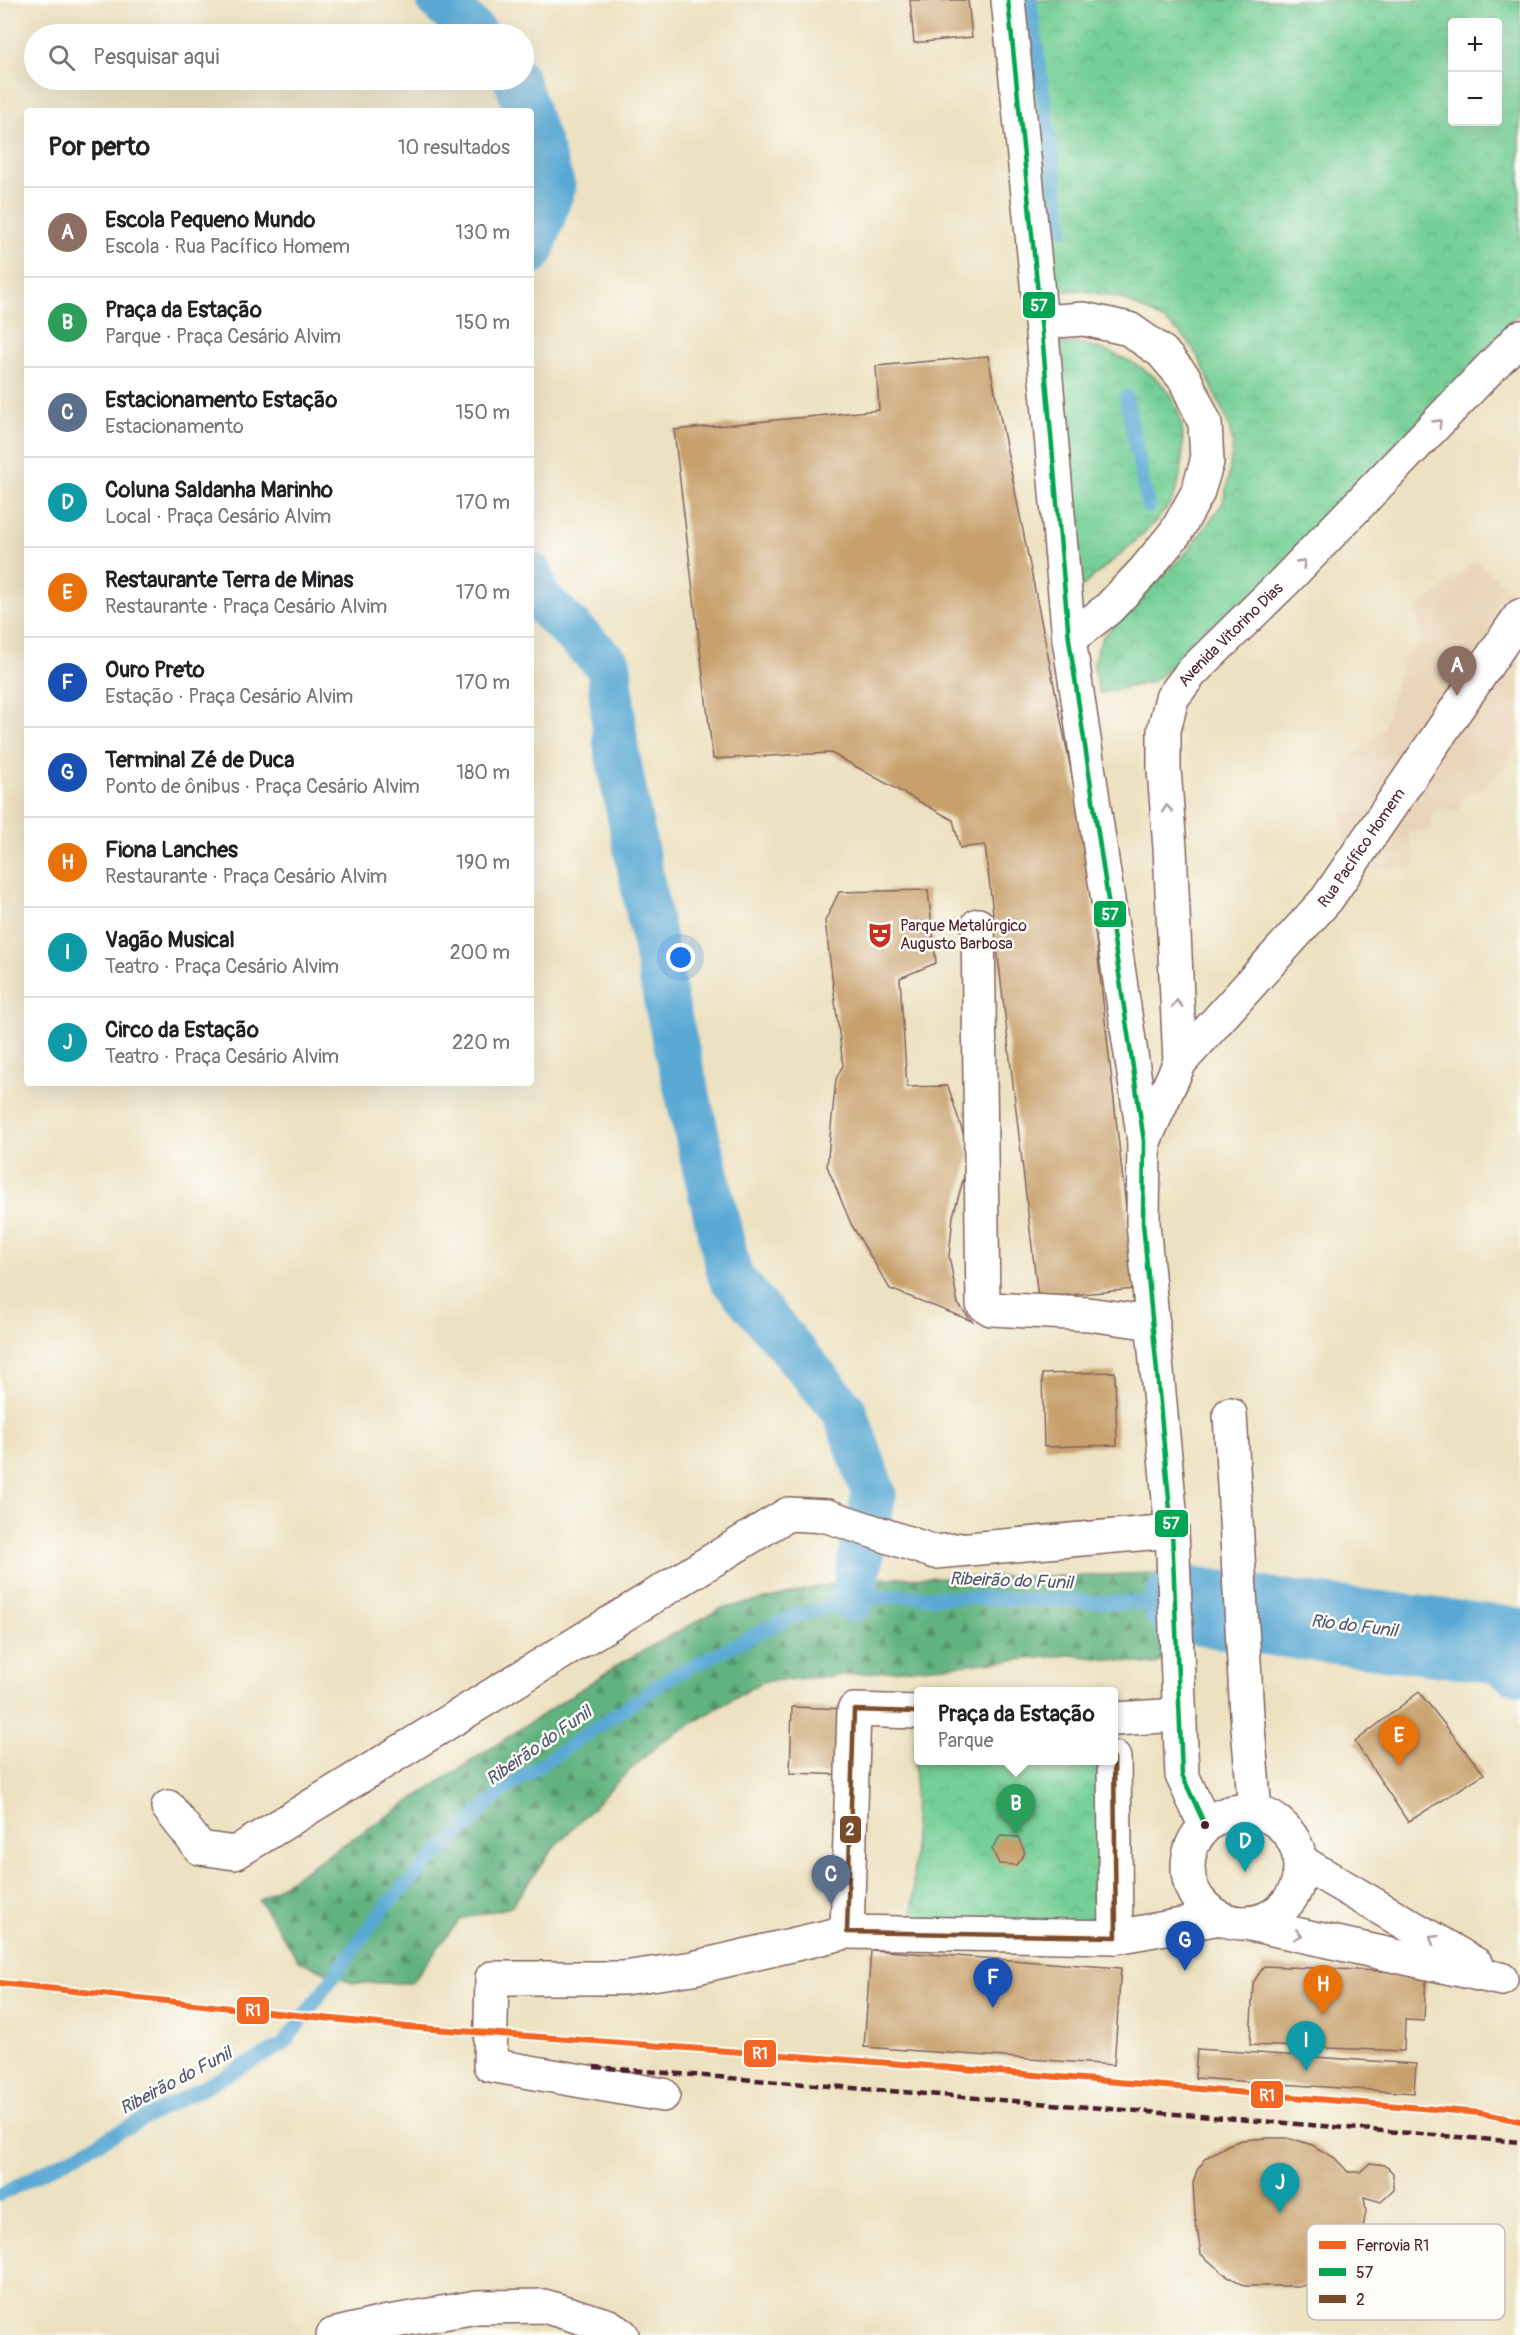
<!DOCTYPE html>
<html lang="pt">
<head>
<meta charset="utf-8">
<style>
	:root { --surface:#fff; --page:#f6f6f6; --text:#202124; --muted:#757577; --line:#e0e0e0; --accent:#c8321e }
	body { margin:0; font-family:Pangolin,sans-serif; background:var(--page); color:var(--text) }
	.controls { position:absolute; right:18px; top:18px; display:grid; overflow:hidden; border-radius:6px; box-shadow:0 6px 24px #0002 }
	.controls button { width:54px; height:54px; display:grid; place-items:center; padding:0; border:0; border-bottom:2px solid var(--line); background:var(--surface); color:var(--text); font:30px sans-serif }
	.you { position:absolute; left:681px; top:958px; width:21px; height:21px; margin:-15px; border:4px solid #fff; border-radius:50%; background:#1a73e8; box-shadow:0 0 0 9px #1a73e833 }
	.badge { display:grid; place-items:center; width:39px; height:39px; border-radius:50%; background:var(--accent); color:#fff; font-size:20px; font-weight:700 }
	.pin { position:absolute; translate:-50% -50px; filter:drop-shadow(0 2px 3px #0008) }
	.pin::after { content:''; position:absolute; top:32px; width:21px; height:18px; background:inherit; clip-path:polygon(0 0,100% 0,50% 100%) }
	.popup { position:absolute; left:914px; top:1687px; width:204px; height:78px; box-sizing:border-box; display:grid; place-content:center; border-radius:6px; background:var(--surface); filter:drop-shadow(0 2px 4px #0005); font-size:20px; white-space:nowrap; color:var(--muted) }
	.popup b { font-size:22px; color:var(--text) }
	.popup::after { content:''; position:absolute; left:50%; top:100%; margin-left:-12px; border:12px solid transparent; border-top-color:var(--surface) }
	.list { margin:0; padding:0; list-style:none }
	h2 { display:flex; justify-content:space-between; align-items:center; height:78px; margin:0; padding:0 24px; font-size:26px }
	h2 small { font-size:20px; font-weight:400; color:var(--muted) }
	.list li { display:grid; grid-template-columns:39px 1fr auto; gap:18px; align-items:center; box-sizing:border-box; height:90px; padding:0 24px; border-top:2px solid var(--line) }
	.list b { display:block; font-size:22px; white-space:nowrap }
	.list p { margin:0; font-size:20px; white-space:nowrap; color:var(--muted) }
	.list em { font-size:20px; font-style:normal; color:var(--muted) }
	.icon { flex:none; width:33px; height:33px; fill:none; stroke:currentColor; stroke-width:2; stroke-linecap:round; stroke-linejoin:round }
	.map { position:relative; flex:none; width:1520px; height:2335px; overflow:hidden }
	.search { position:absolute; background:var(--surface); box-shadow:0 6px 24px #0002; left:24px; top:24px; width:510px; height:66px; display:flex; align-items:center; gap:15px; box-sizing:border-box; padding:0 21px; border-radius:33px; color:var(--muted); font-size:22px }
	.panel { position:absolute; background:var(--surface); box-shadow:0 6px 24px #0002; left:24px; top:108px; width:510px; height:978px; border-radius:6px }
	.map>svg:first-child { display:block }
	.built { fill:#e8d4b7 }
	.forest { fill:url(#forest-firs); stroke:#556855; stroke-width:1.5 }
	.park { fill:url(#park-crowns); stroke:#607760; stroke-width:1.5; fill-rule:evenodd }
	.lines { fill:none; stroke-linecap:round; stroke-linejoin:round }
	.stream { stroke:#5aa9d4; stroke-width:14 }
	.canal { stroke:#5aa9d4; stroke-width:45 }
	.river { stroke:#5aa9d4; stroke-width:78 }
	.building { fill:#c7a06c }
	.minor-casing { stroke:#83635f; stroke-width:36 }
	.minor { stroke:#fff; stroke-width:33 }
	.rail { stroke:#4a1f2b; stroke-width:4.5; stroke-dasharray:9 4.5; stroke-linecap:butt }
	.bus-1-casing { stroke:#fdfcf7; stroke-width:9 }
	.bus-2-casing { stroke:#fdfcf7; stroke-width:9 }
	.bus-1 { stroke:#00a651; stroke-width:4.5 }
	.bus-2 { stroke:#7a4b2a; stroke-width:4.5 }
	.rail-1-casing { stroke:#fdfcf7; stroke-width:10 }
	.rail-1 { stroke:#f26522; stroke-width:6 }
	.oneway { stroke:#ae9aa0 }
	.bus-dot { fill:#4a1f2b; stroke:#fdfcf7; stroke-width:2 }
	.labels { text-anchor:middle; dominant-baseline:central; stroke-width:5; stroke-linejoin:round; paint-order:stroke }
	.street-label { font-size:16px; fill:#4a1f2b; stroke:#fdfcf7 }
	.poi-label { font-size:16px; fill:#4a1f2b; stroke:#fdfcf7; text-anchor:start }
	.water-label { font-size:18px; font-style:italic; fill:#50566f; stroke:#fdfcf7 }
	.key { fill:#fdfcf7; stroke:#c7baba; stroke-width:1.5 }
	.key-label { font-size:16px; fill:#4a1f2b }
	.line-badge { stroke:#fdfcf7; stroke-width:2 }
	.badge-label { font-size:16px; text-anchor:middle; font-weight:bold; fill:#fff }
</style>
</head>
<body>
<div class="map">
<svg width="1520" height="2335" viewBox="0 0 1520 2335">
	<defs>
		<pattern id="forest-firs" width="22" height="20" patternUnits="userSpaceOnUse" patternTransform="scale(1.5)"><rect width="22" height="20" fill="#60b27f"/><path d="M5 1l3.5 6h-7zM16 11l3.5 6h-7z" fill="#519068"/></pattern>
		<pattern id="park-crowns" width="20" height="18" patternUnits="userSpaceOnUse" patternTransform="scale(1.5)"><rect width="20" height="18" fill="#75cf96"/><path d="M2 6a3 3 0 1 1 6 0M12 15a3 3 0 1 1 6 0" fill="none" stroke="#67b181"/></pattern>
	</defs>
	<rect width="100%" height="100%" fill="#fdfcf7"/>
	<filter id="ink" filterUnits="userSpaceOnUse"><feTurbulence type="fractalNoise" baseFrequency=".0167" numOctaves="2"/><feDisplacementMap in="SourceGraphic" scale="12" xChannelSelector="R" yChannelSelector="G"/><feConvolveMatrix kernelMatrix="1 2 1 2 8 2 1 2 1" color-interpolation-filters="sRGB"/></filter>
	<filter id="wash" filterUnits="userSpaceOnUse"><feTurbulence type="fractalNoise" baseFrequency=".008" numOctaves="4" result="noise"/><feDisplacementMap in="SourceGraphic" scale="24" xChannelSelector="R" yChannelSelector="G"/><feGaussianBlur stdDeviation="1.35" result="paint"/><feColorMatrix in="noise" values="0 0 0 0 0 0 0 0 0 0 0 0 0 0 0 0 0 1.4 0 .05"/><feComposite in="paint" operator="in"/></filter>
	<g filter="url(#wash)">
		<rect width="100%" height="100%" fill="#ece1c0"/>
		<path class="built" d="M1476,560L1503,585L1520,595V738L1505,765L1481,790L1463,796L1459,810L1433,808L1431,830L1408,832L1415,867L1345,871L1339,779L1354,755L1383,731L1403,661L1422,639L1414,612Z"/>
		<path class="forest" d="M1177,1572L1201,1587V1632L1191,1642L1155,1665L1071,1655L761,1682L661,1742L616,1783L552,1850L511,1907L460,1919L411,1983H352L299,1961L259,1900L624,1661L720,1609L859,1578L1079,1576Z"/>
		<path class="park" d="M1019,0H1520V313L1228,625L1151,682L1099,693L1093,663L1102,638L1188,551L1223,503L1228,482L1233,443L1228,423L1199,358L1186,339L1170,325L1153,314L1120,298L1081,290L1052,292ZM1452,22H1498V122H1452Z
			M1083,343C1142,362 1190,385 1182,457C1181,473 1178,492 1169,505C1148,534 1105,566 1078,590L1054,344Z
			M915,1743H918V1760H1114L1117,1926L913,1924Z"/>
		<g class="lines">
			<path class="stream" d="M1030,0L1062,229
				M1126,397L1148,507
				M0,2195L283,2045L386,1905L502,1791L673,1676L788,1618L852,1600L897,1596L1175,1604"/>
			<path class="canal" d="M439,0L476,34
				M516,80L527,111
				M531,123L553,187L531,252
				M531,575L536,596L609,666L616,748L667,1007L730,1276L845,1412L874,1494L852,1600"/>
			<path class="river" d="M1182,1604L1287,1619L1513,1646L1520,1656"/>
		</g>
		<g id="blocks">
			<path class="building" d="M910,0H968L972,37L914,43Z
				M988,356L1085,840L1135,1289L1038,1298L985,845L960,848L953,820L831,753L713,759L674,430L879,410L876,366Z
				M928,890L936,963L900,978L907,1087L948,1086L970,1155L953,1216L949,1256L958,1304L972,1321L890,1289L851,1224L827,1166L836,1079L843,1065L825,921L839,892Z
				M1115,1372L1117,1445L1044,1447L1042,1374Z
				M1419,1692L1484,1774L1408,1822L1355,1742Z
				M792,1707L850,1709L847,1775L790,1773Z
				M1000,1836L1018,1837L1025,1853L1016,1865L999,1864L992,1849Z
				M871,1950L1121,1968L1114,2065L864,2047Z
				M1264,1966L1426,1973L1424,2021L1405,2020L1404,2051L1250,2045L1253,1983Z
				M1197,2049L1416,2064L1414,2093L1195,2078Z
				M1268,2138H1290L1312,2145L1335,2158L1348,2172H1360L1370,2163L1385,2165L1393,2173V2191L1381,2202L1364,2197L1366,2211L1362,2234L1354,2253L1331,2278L1302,2286H1245L1223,2273L1201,2254L1195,2215L1193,2183L1197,2170L1207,2157L1228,2145L1242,2140Z"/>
		</g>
	</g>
	<g filter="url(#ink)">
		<use href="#blocks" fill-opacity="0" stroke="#83635f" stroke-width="1.5"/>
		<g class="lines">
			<g class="minor-casing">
				<g id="minor">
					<path d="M1008,0L1041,322L1069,639L1144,1141L1143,1223L1172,1531L1182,1775L1205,1825"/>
					<path d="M1041,322L1084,319L1129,329L1162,352L1185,379L1205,423L1207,462L1197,494L1176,532L1145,570L1108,609L1069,639"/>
					<path d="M978,925L983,1304L991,1309L1088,1314L1153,1323"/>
					<path id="s1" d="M1180,1062L1170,848L1164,769V730L1172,698L1191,673L1286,580L1520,337"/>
					<path id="s2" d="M1144,1141L1180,1062L1327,899L1520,616"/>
					<path d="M1230,1414L1247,1715L1255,1812"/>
					<path d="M918,1712L854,1710L847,1932L1116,1937L1220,1918"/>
					<path d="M1114,1719L1180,1715"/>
					<path d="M1114,1758L1116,1937"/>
					<path d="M168,1807L200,1848L235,1853L788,1514L827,1516L935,1552L1172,1531"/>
					<circle cx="1244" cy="1867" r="56"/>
					<path d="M1300,1861L1477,1965"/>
					<path d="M1245,1923L1501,1979"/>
					<path d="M663,2095L490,2065L492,1978H624L693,1968L847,1932"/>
					<path d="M333,2335L383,2323L477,2307L544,2306L609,2326L622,2335"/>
				</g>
			</g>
			<use href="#minor" class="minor"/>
			<path class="rail" d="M0,1983L407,2027L929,2066
				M594,2067L1520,2142"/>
			<g class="bus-1-casing">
				<path id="bus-1" d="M1008,0L1041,322L1069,639L1144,1141L1143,1223L1172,1531L1182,1775L1205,1825"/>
			</g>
			<g class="bus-2-casing">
				<path id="bus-2" d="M918,1712L854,1710L847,1932L1116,1937L1114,1758"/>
			</g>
			<use href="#bus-1" class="bus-1"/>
			<use href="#bus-2" class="bus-2"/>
			<g class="rail-1-casing">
				<path id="rail-1" d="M0,1983L407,2027L929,2066L1480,2113L1520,2121"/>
			</g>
			<use href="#rail-1" class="rail-1"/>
		</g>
		<defs><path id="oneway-chevron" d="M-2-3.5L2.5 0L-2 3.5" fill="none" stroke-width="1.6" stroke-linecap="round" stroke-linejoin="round" transform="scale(1.5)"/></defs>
		<g class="oneway">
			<use href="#oneway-chevron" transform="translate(1438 423) rotate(-46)"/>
			<use href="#oneway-chevron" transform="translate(1302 563) rotate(-46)"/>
			<use href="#oneway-chevron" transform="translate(1167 809) rotate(-94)"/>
			<use href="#oneway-chevron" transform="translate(1177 1004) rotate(-93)"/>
			<use href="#oneway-chevron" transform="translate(1298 1935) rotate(12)"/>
			<use href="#oneway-chevron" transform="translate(1433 1939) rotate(-150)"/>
		</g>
	</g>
	<defs>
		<g id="theatre-bare" transform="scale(2.07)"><path d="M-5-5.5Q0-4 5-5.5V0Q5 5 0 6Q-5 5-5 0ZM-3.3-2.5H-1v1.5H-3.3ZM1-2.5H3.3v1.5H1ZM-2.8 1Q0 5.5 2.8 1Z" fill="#c8321e" stroke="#fdfcf7" stroke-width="2.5" paint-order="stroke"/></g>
	</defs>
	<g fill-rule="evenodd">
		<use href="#theatre-bare" x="880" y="935"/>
	</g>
	<circle class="bus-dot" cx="1205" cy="1825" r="5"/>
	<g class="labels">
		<g class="street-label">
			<text stroke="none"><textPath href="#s1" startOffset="452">Avenida Vitorino Dias</textPath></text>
			<text stroke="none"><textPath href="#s2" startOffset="368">Rua Pacífico Homem</textPath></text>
		</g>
		<g class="poi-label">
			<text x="900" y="926">Parque Metalúrgico<tspan x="900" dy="18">Augusto Barbosa</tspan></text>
		</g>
		<g class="water-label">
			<text transform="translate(1011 1581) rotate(2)">Ribeirão do Funil</text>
			<text transform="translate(1354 1626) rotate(7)">Rio do Funil</text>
			<text transform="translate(539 1746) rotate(-35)">Ribeirão do Funil</text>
			<text transform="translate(176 2081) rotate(-28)">Ribeirão do Funil</text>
		</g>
	</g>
	<rect x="1307" y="2224" width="198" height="96" rx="9" class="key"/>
	<rect x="1319" y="2241" width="27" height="8" fill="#f26522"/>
	<rect x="1319" y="2268" width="27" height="8" fill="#00a651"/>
	<rect x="1319" y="2295" width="27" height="8" fill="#7a4b2a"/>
	<g class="key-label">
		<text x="1356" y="2251">Ferrovia R1</text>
		<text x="1356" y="2278">57</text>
		<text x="1356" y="2305">2</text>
	</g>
	<g class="line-badge">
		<rect x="1022" y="291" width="34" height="28" rx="6" fill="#00a651"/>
		<rect x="1093" y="900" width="34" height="28" rx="6" fill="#00a651"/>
		<rect x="1154" y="1509" width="35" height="29" rx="6" fill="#00a651"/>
		<rect x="839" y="1815" width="23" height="29" rx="6" fill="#7a4b2a"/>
		<rect x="236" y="1996" width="34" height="29" rx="6" fill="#f26522"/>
		<rect x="743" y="2039" width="34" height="29" rx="6" fill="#f26522"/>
		<rect x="1250" y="2080" width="34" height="29" rx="6" fill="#f26522"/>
	</g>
	<g class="badge-label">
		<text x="1039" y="311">57</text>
		<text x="1110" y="920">57</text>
		<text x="1171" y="1529">57</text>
		<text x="850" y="1835">2</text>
		<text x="253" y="2016">R1</text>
		<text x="760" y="2059">R1</text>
		<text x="1267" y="2101">R1</text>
	</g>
</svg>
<div class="controls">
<button>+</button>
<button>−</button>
</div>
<div class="you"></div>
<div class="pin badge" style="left:1457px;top:696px;background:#8d6e63">A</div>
<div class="pin badge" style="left:1016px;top:1834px;background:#2e9e5b">B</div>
<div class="popup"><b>Praça da Estação</b>Parque</div>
<div class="pin badge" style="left:831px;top:1905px;background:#5c6f8a">C</div>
<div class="pin badge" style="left:1245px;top:1872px;background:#0f9aa8">D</div>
<div class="pin badge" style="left:1399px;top:1766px;background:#e8710a">E</div>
<div class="pin badge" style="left:993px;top:2008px;background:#1a4fb4">F</div>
<div class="pin badge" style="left:1185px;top:1971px;background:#1a4fb4">G</div>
<div class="pin badge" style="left:1323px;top:2015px;background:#e8710a">H</div>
<div class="pin badge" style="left:1306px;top:2071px;background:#0f9aa8">I</div>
<div class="pin badge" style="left:1280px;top:2213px;background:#0f9aa8">J</div>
<div class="search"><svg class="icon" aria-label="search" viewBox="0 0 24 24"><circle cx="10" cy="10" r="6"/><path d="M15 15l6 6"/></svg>Pesquisar aqui</div>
<section class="panel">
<h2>Por perto<small>10 resultados</small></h2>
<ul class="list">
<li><span class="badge" style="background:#8d6e63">A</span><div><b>Escola Pequeno Mundo</b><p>Escola · Rua Pacífico Homem</p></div><em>130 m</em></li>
<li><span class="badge" style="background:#2e9e5b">B</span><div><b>Praça da Estação</b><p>Parque · Praça Cesário Alvim</p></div><em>150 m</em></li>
<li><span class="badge" style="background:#5c6f8a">C</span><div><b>Estacionamento Estação</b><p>Estacionamento</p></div><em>150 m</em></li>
<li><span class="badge" style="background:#0f9aa8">D</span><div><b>Coluna Saldanha Marinho</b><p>Local · Praça Cesário Alvim</p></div><em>170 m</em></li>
<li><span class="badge" style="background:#e8710a">E</span><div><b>Restaurante Terra de Minas</b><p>Restaurante · Praça Cesário Alvim</p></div><em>170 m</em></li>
<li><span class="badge" style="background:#1a4fb4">F</span><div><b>Ouro Preto</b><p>Estação · Praça Cesário Alvim</p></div><em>170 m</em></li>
<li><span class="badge" style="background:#1a4fb4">G</span><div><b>Terminal Zé de Duca</b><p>Ponto de ônibus · Praça Cesário Alvim</p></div><em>180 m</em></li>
<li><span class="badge" style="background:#e8710a">H</span><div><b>Fiona Lanches</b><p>Restaurante · Praça Cesário Alvim</p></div><em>190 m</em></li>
<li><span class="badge" style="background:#0f9aa8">I</span><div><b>Vagão Musical</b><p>Teatro · Praça Cesário Alvim</p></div><em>200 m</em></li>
<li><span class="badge" style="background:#0f9aa8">J</span><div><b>Circo da Estação</b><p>Teatro · Praça Cesário Alvim</p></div><em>220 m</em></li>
</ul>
</section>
</div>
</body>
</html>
